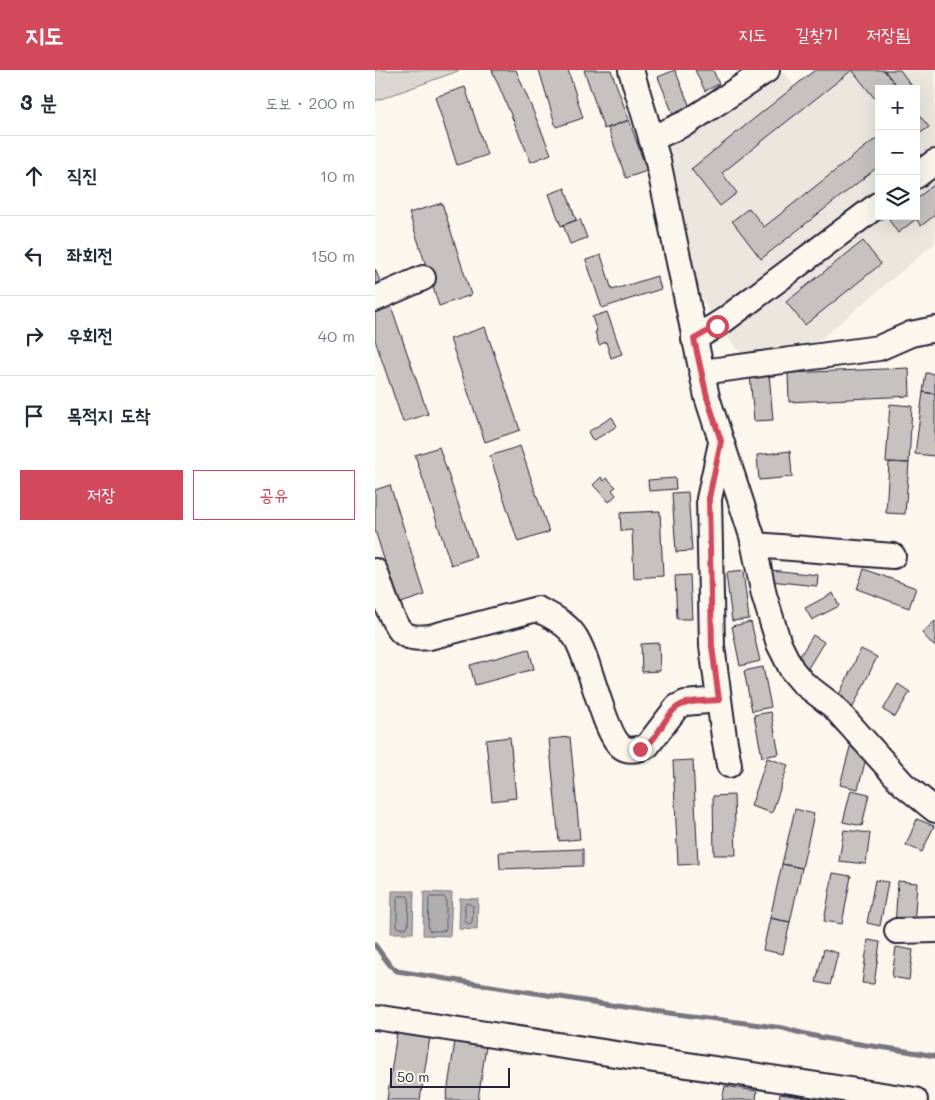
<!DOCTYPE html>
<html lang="ko">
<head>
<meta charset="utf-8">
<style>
	:root { --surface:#fff; --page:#f2f2f3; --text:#1f2937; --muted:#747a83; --line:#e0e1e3; --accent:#d1495b }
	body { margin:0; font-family:Mali,"Poor Story",sans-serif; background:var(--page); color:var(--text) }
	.controls { position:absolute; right:15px; top:15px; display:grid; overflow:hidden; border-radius:0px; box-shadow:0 5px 20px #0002 }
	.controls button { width:45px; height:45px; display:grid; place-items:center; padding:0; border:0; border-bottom:1px solid var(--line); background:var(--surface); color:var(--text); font:25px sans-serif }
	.scale { position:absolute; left:15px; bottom:12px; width:120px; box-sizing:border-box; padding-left:5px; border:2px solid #22223b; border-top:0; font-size:14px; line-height:18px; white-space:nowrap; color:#22223b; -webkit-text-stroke:4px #fbf7ec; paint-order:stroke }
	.stop { position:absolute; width:15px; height:15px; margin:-11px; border:4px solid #d1495b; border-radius:50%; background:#fff }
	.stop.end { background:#d1495b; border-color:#fff; box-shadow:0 1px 5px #0008 }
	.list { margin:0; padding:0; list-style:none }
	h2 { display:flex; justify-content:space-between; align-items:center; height:65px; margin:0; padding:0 20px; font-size:21px }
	h2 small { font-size:16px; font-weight:400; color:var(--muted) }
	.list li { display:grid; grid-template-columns:32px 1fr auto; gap:15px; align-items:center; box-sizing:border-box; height:80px; padding:0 20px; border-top:1px solid var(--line) }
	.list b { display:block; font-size:19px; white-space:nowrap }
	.list em { font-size:16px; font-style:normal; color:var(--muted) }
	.actions { display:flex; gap:10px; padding:15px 20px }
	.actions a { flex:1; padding:11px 0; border:1px solid var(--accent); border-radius:0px; text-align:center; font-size:18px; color:var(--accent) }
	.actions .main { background:var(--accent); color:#fff }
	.icon { flex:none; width:28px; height:28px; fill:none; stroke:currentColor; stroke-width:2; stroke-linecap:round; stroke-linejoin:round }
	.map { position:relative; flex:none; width:560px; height:1030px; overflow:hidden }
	header { display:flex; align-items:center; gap:30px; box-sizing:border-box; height:70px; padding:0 25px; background:var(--accent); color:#fff }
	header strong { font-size:24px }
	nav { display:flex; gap:28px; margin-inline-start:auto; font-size:18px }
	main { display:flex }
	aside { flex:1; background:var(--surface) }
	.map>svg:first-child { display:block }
	.built { fill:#ebe7df; fill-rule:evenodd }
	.green { fill:#dbd8d3; stroke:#7e7d87 }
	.water { fill:#b1aeb0; stroke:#787681 }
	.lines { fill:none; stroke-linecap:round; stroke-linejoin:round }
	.shore { stroke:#5b5a6a; stroke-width:1 }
	.stream { stroke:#787681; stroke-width:5 }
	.building { fill:#c6c2c0; stroke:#22223b }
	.minor-casing { stroke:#22223b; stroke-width:28 }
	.minor { stroke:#fbf7ec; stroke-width:24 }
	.route { stroke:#d1495b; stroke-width:6 }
</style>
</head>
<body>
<header>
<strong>지도</strong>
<nav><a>지도</a><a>길찾기</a><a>저장됨</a></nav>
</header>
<main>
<aside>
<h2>3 분<small>도보 · 200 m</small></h2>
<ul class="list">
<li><svg class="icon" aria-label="ahead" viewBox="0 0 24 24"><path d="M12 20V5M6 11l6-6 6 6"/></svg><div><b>직진</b></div><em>10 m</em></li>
<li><svg class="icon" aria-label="left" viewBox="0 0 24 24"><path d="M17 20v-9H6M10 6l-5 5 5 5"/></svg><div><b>좌회전</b></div><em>150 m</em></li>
<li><svg class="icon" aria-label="right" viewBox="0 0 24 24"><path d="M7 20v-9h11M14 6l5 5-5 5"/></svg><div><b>우회전</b></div><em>40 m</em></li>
<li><svg class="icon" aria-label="arrive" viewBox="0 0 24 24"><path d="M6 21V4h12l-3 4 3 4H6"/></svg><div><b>목적지 도착</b></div></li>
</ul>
<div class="actions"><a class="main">저장</a><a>공유</a></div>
</aside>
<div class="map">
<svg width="560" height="1030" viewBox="0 0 560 1030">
	<rect width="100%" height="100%" fill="#fbf7ec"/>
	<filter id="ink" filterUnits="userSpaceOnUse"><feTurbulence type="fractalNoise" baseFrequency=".02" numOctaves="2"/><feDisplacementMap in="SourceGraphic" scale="10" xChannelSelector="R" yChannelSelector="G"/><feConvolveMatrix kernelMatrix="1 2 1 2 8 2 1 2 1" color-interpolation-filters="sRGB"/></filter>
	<g filter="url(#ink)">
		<path class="built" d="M438,0H560V173L442,272L370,288L352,267L346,263L319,214L290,93L291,69L409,2L419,15ZM504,19H541V146H504Z"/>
		<path class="green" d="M0,0H86L0,31Z"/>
		<path class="water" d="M17,821H39L38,863H16Z
			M49,822L77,823L75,866L48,865Z
			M85,828L103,829L102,860L84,859Z"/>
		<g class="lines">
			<path class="shore" d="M24,826H32L34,828L33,856L31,858H24L22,856V828Z
				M56,827H69L71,829V859L69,861H55L53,859L54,829Z
				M92,833L98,836L97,852L95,854L90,852V835Z"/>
			<path class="stream" d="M0,875L14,894L22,901L242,936L408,958C458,973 509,976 560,986"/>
		</g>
		<path class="building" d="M117,0H141L176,84L156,92Z
			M164,0H193L208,48L181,57Z
			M209,0H236L254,50L229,59Z
			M300,0L315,37L298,44L283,7Z
			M320,0H338L344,14L330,21Z
			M440,0H509L524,19H504V34L477,0L347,103L362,123L345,136L316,99Z
			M509,0H525L539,19H524Z
			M90,17L112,85L82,95L60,27Z
			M541,41L554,57L541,66Z
			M254,50L272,101L251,108L233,58Z
			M504,66V96L386,189L357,151L374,138L389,157Z
			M560,114V145L546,156L541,149L523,163L514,150L519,146H541V129Z
			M190,118L201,150L186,156L174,124Z
			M67,133L96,225L64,236L34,143Z
			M205,149L212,168L195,174L188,155Z
			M488,171L506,194L430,255L411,232Z
			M226,185L237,220L282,206L286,219L227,238L211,190Z
			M0,199L5,211L0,214Z
			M16,236L53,344L28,352L0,270V242Z
			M232,242L247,284L236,288L231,272L224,275L220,262L222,261L217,247Z
			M110,257L145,360L110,372L75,269Z
			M534,298L535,326L414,332L413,303Z
			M394,303L398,350L379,351L375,304Z
			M551,303L560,304V324L548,322Z
			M548,322L560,324V386L540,384Z
			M515,334L537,336L534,393L511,392Z
			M237,347L242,356L218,371L213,362Z
			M145,376L174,462L143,472L115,386Z
			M64,377L101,487L76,495L40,385Z
			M415,381L417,407L384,410L382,385Z
			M514,392L534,393L530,444L511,443Z
			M226,407L229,411L232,408L241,417L237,420L241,425L234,432L218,415Z
			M300,408L301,419L274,421L273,410Z
			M15,415L50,525L23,534L0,460V420Z
			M313,422L317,481L301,482L297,423Z
			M285,441L288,506L259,508L257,460L246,461L245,443Z
			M489,499L541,518L534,538L482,519Z
			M396,500L443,505L442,516L395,511Z
			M368,501L374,549L357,551L351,503Z
			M315,505L317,549H302L300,506Z
			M458,523L464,536L437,550L430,538Z
			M560,551V576H559L547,563Z
			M376,552L385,591L365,596L357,556Z
			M438,565L449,572L433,598L422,591Z
			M284,573L285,601L267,602L266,574Z
			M154,579L159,599L100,615L95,595Z
			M486,579L502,587L478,637L462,629Z
			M388,597L396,637L377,641L369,601Z
			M523,614L535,622L520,647L508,640Z
			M396,642L404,684L387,687L379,645Z
			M135,667L141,728L117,731L111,670Z
			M195,667L205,769L184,771L174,669Z
			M475,677L493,681L483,719L465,715Z
			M392,688L413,695L397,743L376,736Z
			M318,690L323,794L303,795L298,691Z
			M476,720L494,724L487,756L468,752Z
			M359,725L361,785H339L338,726Z
			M420,739L439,744L427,798L407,794Z
			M542,749L559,756L547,782L531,775Z
			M469,760L495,763L491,794L464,791Z
			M208,779V796L125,799L124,782Z
			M407,794L427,798L415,852L395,848Z
			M458,803L476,806L467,854L449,851Z
			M500,810L513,812L505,856L492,853Z
			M523,811L542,813L539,856L520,855Z
			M395,848L415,852L408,884L388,880Z
			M493,870L505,872L499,914L487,913Z
			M521,877L538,880L534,910L517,907Z
			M449,879L463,883L455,915L441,912Z
			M22,962L55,967L45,1030H12Z
			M80,971L111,976L103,1030H71Z
			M350,1016L382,1021L381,1030H347Z
			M405,1024L438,1029V1030H404Z"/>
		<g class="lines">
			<g class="minor-casing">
				<path id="minor" d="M256,0L283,91L332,327L377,466L389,525L404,574L417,600L428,613L458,636L528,714L560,740
					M276,69L313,52L392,0
					M541,106L560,92
					M0,229L48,208
					M319,269L348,251L504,134
					M327,302L504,278L536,264L560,259
					M346,373L334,429L337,576L349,667L354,695
					M379,475L518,486
					M0,501C6,516 16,554 28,563C35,569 45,568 55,567L162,539C175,545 191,553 199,565C215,587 229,666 247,677C254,682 265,679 272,676L302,637L310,633L344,630
					M522,861L560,860
					M0,947L540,1030"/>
			</g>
			<use href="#minor" class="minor"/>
		</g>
	</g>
	<g class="lines" filter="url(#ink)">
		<path class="route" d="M265,679C284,671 286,650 301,638C311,630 331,631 344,630L337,576L334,428L346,371L332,327L319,269L342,256"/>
	</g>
</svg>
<div class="controls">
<button>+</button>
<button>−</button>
<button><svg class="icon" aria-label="layers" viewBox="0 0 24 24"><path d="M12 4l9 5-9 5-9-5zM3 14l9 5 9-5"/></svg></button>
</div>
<div class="scale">50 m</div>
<div class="stop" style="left:342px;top:256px"></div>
<div class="stop end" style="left:265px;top:679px"></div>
</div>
</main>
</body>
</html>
